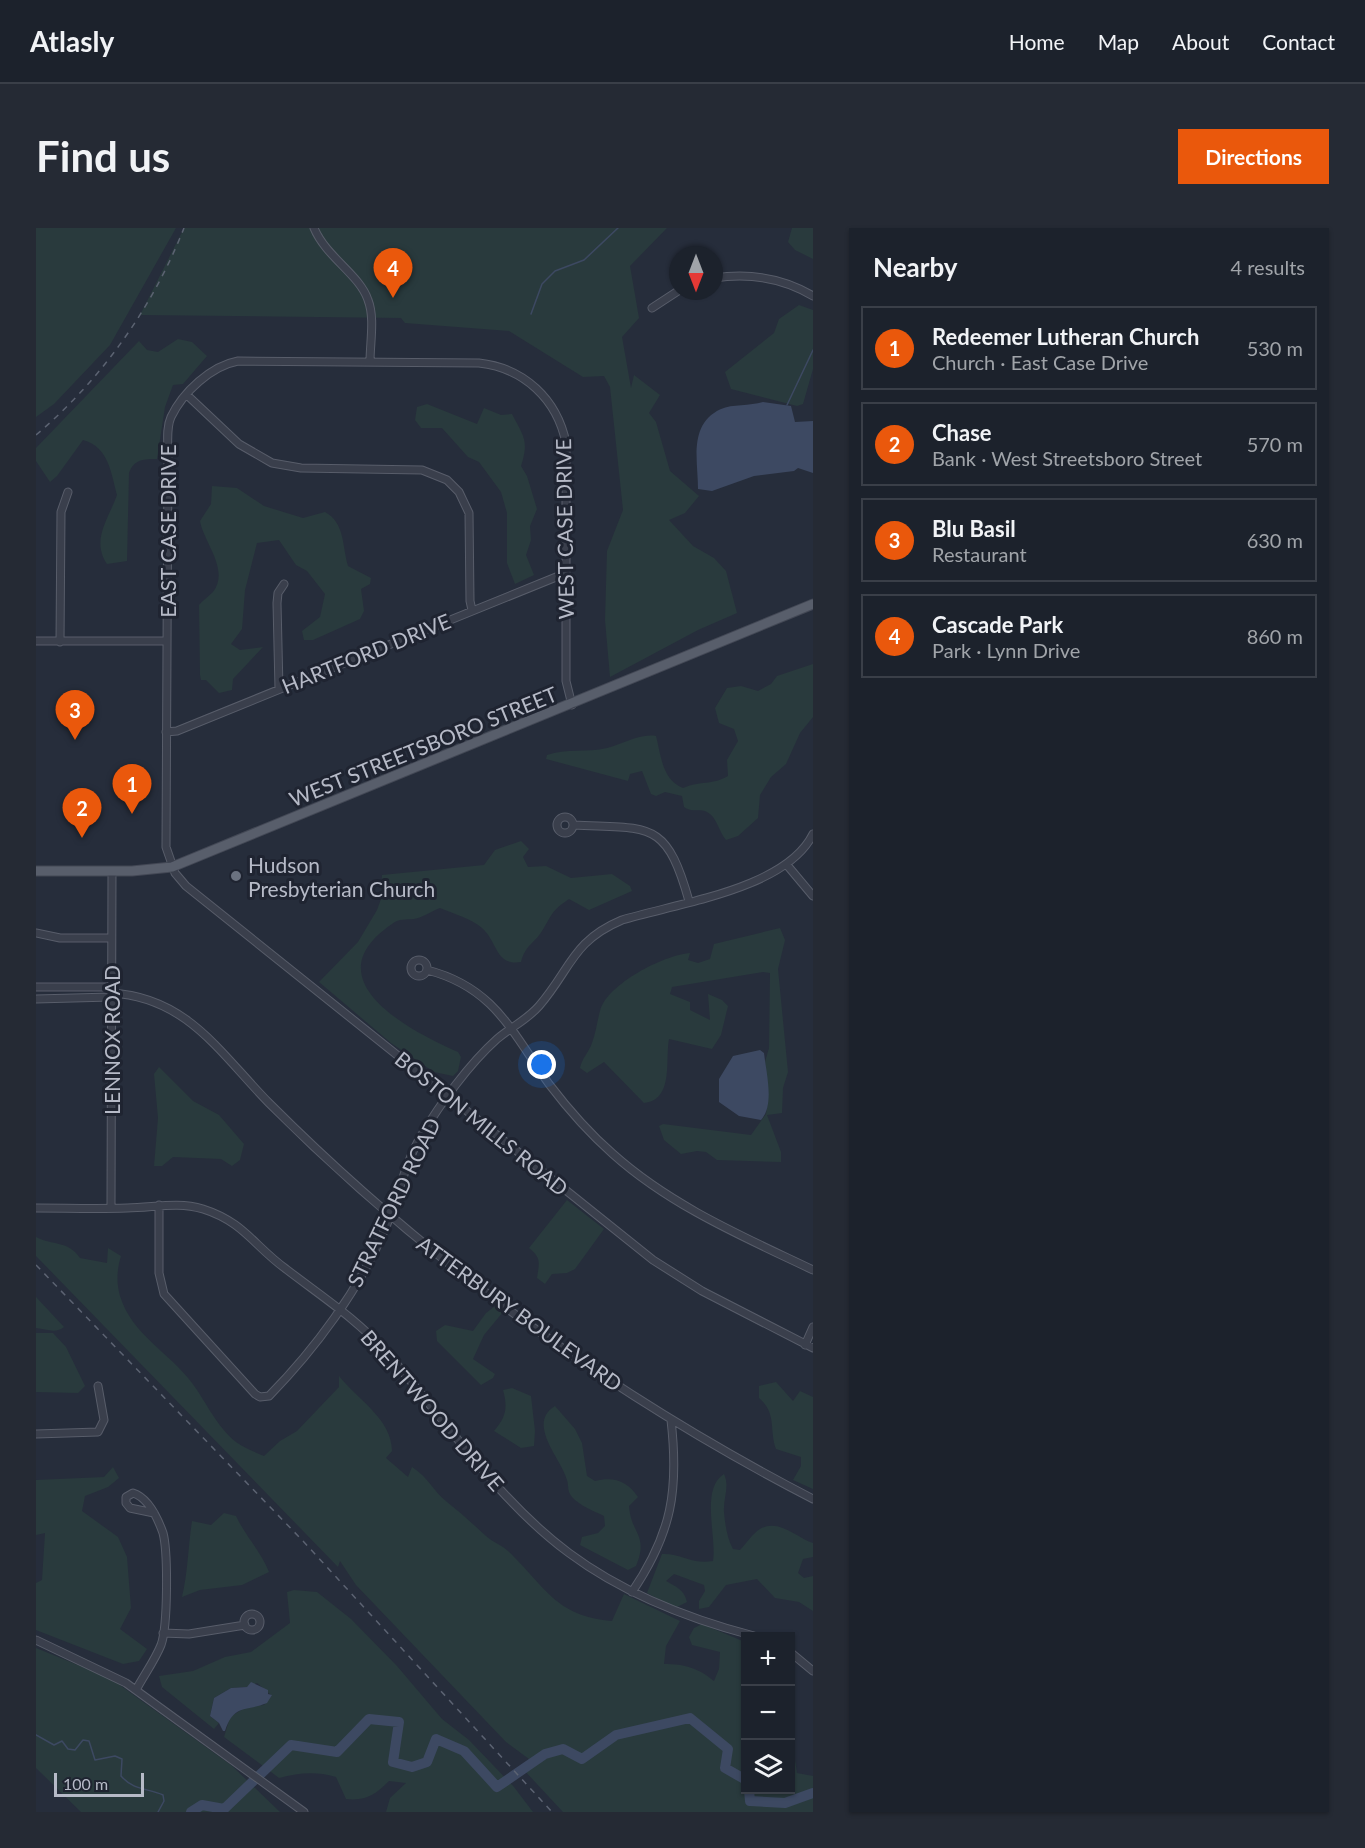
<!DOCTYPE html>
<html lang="en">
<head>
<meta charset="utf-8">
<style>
	:root { --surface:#1c222c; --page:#252a34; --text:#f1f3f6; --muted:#a0a4a9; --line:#3a3f48; --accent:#ea580c }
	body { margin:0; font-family:Lato,sans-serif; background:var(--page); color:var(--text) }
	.controls { position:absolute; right:18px; bottom:18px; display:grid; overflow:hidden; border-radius:0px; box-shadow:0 2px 4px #0004 }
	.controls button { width:54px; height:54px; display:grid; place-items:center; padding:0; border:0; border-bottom:2px solid var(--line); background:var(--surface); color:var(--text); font:30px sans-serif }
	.compass { position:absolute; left:633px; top:18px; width:54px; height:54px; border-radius:50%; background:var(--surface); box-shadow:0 2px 4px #0004; rotate:180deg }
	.scale { position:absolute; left:18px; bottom:15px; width:90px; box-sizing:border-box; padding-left:6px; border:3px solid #b6bac7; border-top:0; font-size:16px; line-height:21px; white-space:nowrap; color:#b6bac7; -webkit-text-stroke:4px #1f2431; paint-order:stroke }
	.you { position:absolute; left:506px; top:837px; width:21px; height:21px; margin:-15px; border:4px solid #fff; border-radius:50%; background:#1a73e8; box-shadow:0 0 0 9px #1a73e833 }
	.badge { display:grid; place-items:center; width:39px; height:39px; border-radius:50%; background:var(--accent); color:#fff; font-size:20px; font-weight:700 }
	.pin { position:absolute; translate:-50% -50px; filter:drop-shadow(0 2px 3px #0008) }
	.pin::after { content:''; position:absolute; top:32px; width:21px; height:18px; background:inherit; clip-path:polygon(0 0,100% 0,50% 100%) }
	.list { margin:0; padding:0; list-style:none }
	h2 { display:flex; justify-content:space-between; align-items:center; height:78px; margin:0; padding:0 24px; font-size:26px }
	h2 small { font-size:20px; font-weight:400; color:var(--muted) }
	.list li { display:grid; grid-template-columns:39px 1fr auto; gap:18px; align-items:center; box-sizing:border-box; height:84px; margin:0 12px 12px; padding:0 12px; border:2px solid var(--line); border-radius:0px }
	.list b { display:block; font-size:22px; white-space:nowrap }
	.list p { margin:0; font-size:20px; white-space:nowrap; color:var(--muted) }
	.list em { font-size:20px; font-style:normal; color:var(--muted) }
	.icon { flex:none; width:33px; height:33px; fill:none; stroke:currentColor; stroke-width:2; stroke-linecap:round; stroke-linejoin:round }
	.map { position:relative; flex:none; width:777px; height:1584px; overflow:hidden; border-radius:0px }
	header { display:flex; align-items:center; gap:36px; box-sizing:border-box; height:84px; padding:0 30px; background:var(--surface); border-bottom:2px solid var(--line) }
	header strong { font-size:28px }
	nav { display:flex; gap:33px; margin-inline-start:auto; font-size:21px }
	.intro { display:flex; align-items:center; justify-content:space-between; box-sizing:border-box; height:144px; padding:0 36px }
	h1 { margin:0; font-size:42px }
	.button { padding:15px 27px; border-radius:0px; background:var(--accent); color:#fff; font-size:21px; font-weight:700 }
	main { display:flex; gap:36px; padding:0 36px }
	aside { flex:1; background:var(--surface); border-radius:0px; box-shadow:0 2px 4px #0004 }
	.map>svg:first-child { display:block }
	.green { fill:#293a3d }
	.water { fill:#3d4962 }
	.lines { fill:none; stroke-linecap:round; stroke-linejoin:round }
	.stream { stroke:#3d4962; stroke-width:1.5 }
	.river { stroke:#3d4962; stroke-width:10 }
	.minor-casing { stroke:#585d6a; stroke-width:9 }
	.major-casing { stroke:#434855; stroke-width:11 }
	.minor { stroke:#3a3f4c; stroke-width:7 }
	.major { stroke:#585e6b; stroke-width:9 }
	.rail { stroke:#5c6372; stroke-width:1.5; stroke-dasharray:6 6; stroke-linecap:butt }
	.worship-dot { fill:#6b7280; stroke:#1f2431; stroke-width:2 }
	.labels { text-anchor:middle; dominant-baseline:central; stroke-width:6; stroke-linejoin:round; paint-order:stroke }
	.street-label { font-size:21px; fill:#b6bac7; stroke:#1f2431 }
	.poi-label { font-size:21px; fill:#b6bac7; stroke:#1f2431; text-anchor:start }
</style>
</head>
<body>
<header>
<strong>Atlasly</strong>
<nav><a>Home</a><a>Map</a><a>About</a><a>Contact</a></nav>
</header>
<div class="intro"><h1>Find us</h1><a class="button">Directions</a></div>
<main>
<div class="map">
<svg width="777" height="1584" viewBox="0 0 777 1584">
	<rect width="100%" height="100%" fill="#262d3b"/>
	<path class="green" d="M0,0H140L74,117L18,176L0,189Z
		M148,0H631L594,38L603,90L586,109L595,160L598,147L624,167L613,185L620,194L634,243L663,268L649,285L633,292L657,318L678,330L690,343L701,385L662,402L574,449L569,392L571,323L587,282L574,159L568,148L547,149L473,103L369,95L365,90L104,87Z
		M756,0H777V31L759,22L752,14Z
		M763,77L777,82V141L767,176L761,178L695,161L689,144L738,105L743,91Z
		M142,111L156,114L171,128L147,156L137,157L129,179L121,231C108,231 98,231 93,245L91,333L71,336C55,312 72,292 81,267C75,245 73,219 47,212L21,248L14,254L0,233V220L103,113L111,122L122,124Z
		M391,176L441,196L448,180L465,187L476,186C488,209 493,213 485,238L491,248L501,281L494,298L495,312L490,327L498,347L479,356L471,335V285L465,264L443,234L432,229L406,200H385L379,192L381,179Z
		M176,258L201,260L228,278L267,290L289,284C309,295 306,317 312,338L335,350L334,356L325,361L328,383L324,391L277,412H268L266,403L284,389L289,366L271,343L260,337L243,312L221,315L209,362L206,401L195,416L204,422L227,419L197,451L196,462L183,465L170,452H165L164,447L163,377C167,372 173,368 177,364C194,342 168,315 164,293L175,276Z
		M777,436V489L764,505L750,536L735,549L724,567L722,590L702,608L690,612C683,604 681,589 671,584C664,580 656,585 648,579L646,568L629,564L620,568L615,566L606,543L594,546L592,553L510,531L511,527C530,520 551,525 571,520C587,516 604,505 620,508C625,527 626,552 647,560C666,552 674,558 692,548L691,532L702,513L698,501L683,495L679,480L691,460L705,458L722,463L735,456L741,448Z
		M485,613L493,621L487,629L492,639L510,638L535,650L576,646L594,658L596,663L553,682L533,671C515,683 516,687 506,703C498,716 490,716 485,734C459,738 462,714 446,700C436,691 416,685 404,680C396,683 386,690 378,691C369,692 364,690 356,696C275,751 372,802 422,824L425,829L422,843L417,848L398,844L355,815L283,754L322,714L341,682L345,671L346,647L448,637L459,622Z
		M744,700L749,712L742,741L752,844L747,860L746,885L731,887L745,924V934L681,932L670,924L661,923L645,926L628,912L623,898L627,896L715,907L730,886L732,872L729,834L733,820L734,745L727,744L636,759L634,766L654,774V782L674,792L672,766L686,772L692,778L685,807L676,821L633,811C629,833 638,872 608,875L568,834L551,845L544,840C546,830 553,824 556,815C560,804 561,794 564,783C571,756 628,727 654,725L652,732L662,735L674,731L678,716Z
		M123,839L157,873L183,887L208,916L204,932L196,938L185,931L137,929L126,938H118L122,890L118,846Z
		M531,972L568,1001L539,1041L531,1045L516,1046L509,1056L501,1050C503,1036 506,1030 493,1020Z
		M0,1009C17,1018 32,1012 44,1030L71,1035L72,1020L85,1028C81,1041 80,1054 84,1068C96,1107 133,1124 156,1155C171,1175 180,1198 200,1214C208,1220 219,1224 228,1228L244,1213L261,1203L303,1159V1148C321,1171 356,1191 356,1223L350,1230L372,1249L376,1239C393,1250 397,1263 411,1274C425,1285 437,1296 450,1308C456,1314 466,1317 472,1323C510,1359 519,1388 576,1393L588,1366L644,1393L630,1418L628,1436C649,1436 662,1440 678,1453L683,1441L684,1424L656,1417L653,1409L658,1400L666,1396L709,1414L710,1562H754L755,1505L761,1545L777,1548V1584H527L487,1541L497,1534L470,1514L320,1357L304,1333L302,1339L0,1028Z
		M0,1069L28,1099C20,1106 10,1101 0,1100Z
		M458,1079L467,1084L448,1107L437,1131L459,1146L457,1150L445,1157L401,1113L400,1103L409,1097L437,1103L450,1085Z
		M0,1105H17L30,1119L49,1158L42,1165L0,1164Z
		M740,1154L757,1173L764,1163L777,1169V1261L757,1252L765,1238V1229L740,1221C733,1202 741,1185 723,1170V1158Z
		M476,1160L495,1168L499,1203L498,1218L485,1220L458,1203C470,1189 472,1180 467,1162Z
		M519,1178L539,1201L546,1215L551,1248L559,1253C577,1248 592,1253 602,1269L593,1278C595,1306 613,1307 600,1338L592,1342L544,1317L546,1309L562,1305L569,1298L568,1288C558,1283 544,1278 536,1269C531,1263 533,1259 531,1252C525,1230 490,1196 519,1178Z
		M77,1239L83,1250L72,1259L49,1268L46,1283L82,1309L91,1329L95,1380L84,1401L111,1421L103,1433L87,1436L0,1402V1355L6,1352L9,1305L0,1307V1252L68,1249Z
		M688,1246C694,1259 687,1270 688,1284C689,1296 691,1310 697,1321L704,1322C710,1316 717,1305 724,1301C743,1290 761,1310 777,1315V1329L767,1331L762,1345L768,1350L777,1348V1383L763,1374L739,1370L721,1351L690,1357L673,1379L663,1381V1373L669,1363L668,1357L638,1346L630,1353C640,1359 648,1361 651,1374L639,1380L611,1365L626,1326C645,1325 657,1337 677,1333C681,1309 664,1261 688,1246Z
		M188,1285L200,1288C210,1309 224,1322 233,1344L206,1357L164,1362L146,1369C152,1344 152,1319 156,1293L175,1297Z
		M258,1362L281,1364L315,1391L361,1438L406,1491L433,1512L478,1559L497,1584H350L354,1570L370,1555L353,1553C339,1567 330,1573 310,1571L300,1549C279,1543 263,1545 243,1550L188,1509L194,1489L210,1479L228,1477L235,1467L221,1455L211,1459L195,1460L178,1470L174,1488L183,1495L178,1501L126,1459L123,1448L157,1443L189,1429L215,1424L254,1395L251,1364Z
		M0,1420L74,1450L195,1537L244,1584H45L0,1540Z"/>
	<path class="water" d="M727,174L755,178L759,194L777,193V245L762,240L758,243L718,248L676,263L662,261C662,233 652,196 685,181C696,176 714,178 727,174Z
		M724,822L728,825C730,844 739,877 725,892L703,888L683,874V851L697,828Z
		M215,1454L232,1462V1466L236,1467L231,1475C209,1484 198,1476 189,1503H187L183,1495L174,1488L178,1470L195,1460L211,1459Z"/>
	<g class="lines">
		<path class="stream" d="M495,86L506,56L519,43L548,32L582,0
			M751,177L777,122
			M0,1507L18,1517L26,1513L32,1521L39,1522L47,1512L53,1513L59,1532L79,1528L86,1531L85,1548C98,1563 112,1560 127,1567L128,1573L122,1584"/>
		<path class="river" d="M713,1562L714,1573L749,1575L777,1565
			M155,1584L166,1577L188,1581L255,1517L301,1524L333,1491L363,1494L357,1534L376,1539L391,1534L400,1511L428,1523L461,1559L509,1526L527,1521L546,1531L580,1507L654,1490L692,1521L689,1540L710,1552"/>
		<g class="minor-casing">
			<path id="minor" d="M278,0C290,29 324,47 332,72C339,90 334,114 334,134
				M678,50C712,45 747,50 777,68
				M616,80L642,63
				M151,167L203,216L236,235L265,240L386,242L411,252L423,264L433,285L434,373L436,382
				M0,413H131
				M24,414L25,284L32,264
				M243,461L241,375L242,365L248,356
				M536,477L530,453V215C521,171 488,140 443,135L202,133C175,138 147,164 135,189C130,200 132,214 132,226L130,619L139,645L150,658L617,1032L666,1063L777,1120
				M130,504L141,503L530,345
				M521 597a8 8 0 1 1 16 0a8 8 0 1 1-16 0Z
				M538,597C614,601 630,591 653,673
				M751,637L777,668
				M0,705L24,710H75
				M375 740a8 8 0 1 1 16 0a8 8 0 1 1-16 0Z
				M391,742C458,759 476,804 513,856C532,881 553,905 577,926C635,978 708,1009 777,1042
				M0,759H75
				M75,765C151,769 184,825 233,875C393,1035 576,1167 777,1271
				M0,771L75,769
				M123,977V1045L128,1066L219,1166L224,1169L233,1168C279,1121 323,1062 349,1001C362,970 368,937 385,908C404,876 433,836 461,811C475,799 491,792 503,778C535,741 536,713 586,692C642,675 750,661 777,606
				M0,980C30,980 60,981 91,980C117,980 141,973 167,981C208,994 218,1018 250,1041C285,1068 321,1091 351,1125C410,1192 460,1271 533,1325C588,1366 653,1391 718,1408
				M75,980L76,643
				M769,1117L777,1099
				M0,1206L62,1204L68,1192L62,1158
				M596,1364C636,1305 643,1262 635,1192
				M208 1394a8 8 0 1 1 16 0a8 8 0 1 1-16 0Z
				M127,1405L153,1406L209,1397
				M0,1412L90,1455L268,1584
				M754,1424L777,1443
				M100,1462C108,1447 119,1432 125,1417C132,1398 132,1324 127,1305C122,1291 113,1270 97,1265L90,1269V1275L94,1280L118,1285"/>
		</g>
		<g class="major-casing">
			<path id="major" d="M0,643H96L136,639L777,376"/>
		</g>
		<use href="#minor" class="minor"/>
		<use href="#major" class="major"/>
		<path class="rail" d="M0,207C65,152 117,79 148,0
			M0,1037L267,1313L516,1584"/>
	</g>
	<circle class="worship-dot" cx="200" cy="648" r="6"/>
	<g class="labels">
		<g class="street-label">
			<text transform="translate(528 301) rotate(-91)">WEST CASE DRIVE</text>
			<text transform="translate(131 303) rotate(-90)">EAST CASE DRIVE</text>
			<text transform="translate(330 425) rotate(-22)">HARTFORD DRIVE</text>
			<text transform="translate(387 518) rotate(-22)">WEST STREETSBORO STREET</text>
			<text transform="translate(75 812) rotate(-90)">LENNOX ROAD</text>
			<text transform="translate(446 895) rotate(39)">BOSTON MILLS ROAD</text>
			<text transform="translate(357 974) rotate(-64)">STRATFORD ROAD</text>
			<text transform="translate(484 1085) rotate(36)">ATTERBURY BOULEVARD</text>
			<text transform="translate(397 1182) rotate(49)">BRENTWOOD DRIVE</text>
		</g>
		<g class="poi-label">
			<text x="212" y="636">Hudson<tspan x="212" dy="24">Presbyterian Church</tspan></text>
		</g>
	</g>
</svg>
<div class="controls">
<button>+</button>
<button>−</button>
<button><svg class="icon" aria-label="layers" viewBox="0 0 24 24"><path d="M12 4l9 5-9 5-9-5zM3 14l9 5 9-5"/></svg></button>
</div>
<svg class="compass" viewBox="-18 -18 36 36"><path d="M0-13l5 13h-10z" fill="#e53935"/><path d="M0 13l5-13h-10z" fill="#a0a4a9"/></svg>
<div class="scale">100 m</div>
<div class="you"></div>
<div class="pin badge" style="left:96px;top:586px">1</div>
<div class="pin badge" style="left:46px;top:610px">2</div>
<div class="pin badge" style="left:39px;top:512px">3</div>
<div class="pin badge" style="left:357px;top:70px">4</div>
</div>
<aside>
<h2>Nearby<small>4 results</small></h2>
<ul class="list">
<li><span class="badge">1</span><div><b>Redeemer Lutheran Church</b><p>Church · East Case Drive</p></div><em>530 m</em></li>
<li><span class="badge">2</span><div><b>Chase</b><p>Bank · West Streetsboro Street</p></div><em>570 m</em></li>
<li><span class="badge">3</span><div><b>Blu Basil</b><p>Restaurant</p></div><em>630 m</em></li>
<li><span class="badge">4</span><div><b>Cascade Park</b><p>Park · Lynn Drive</p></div><em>860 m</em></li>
</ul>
</aside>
</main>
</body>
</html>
